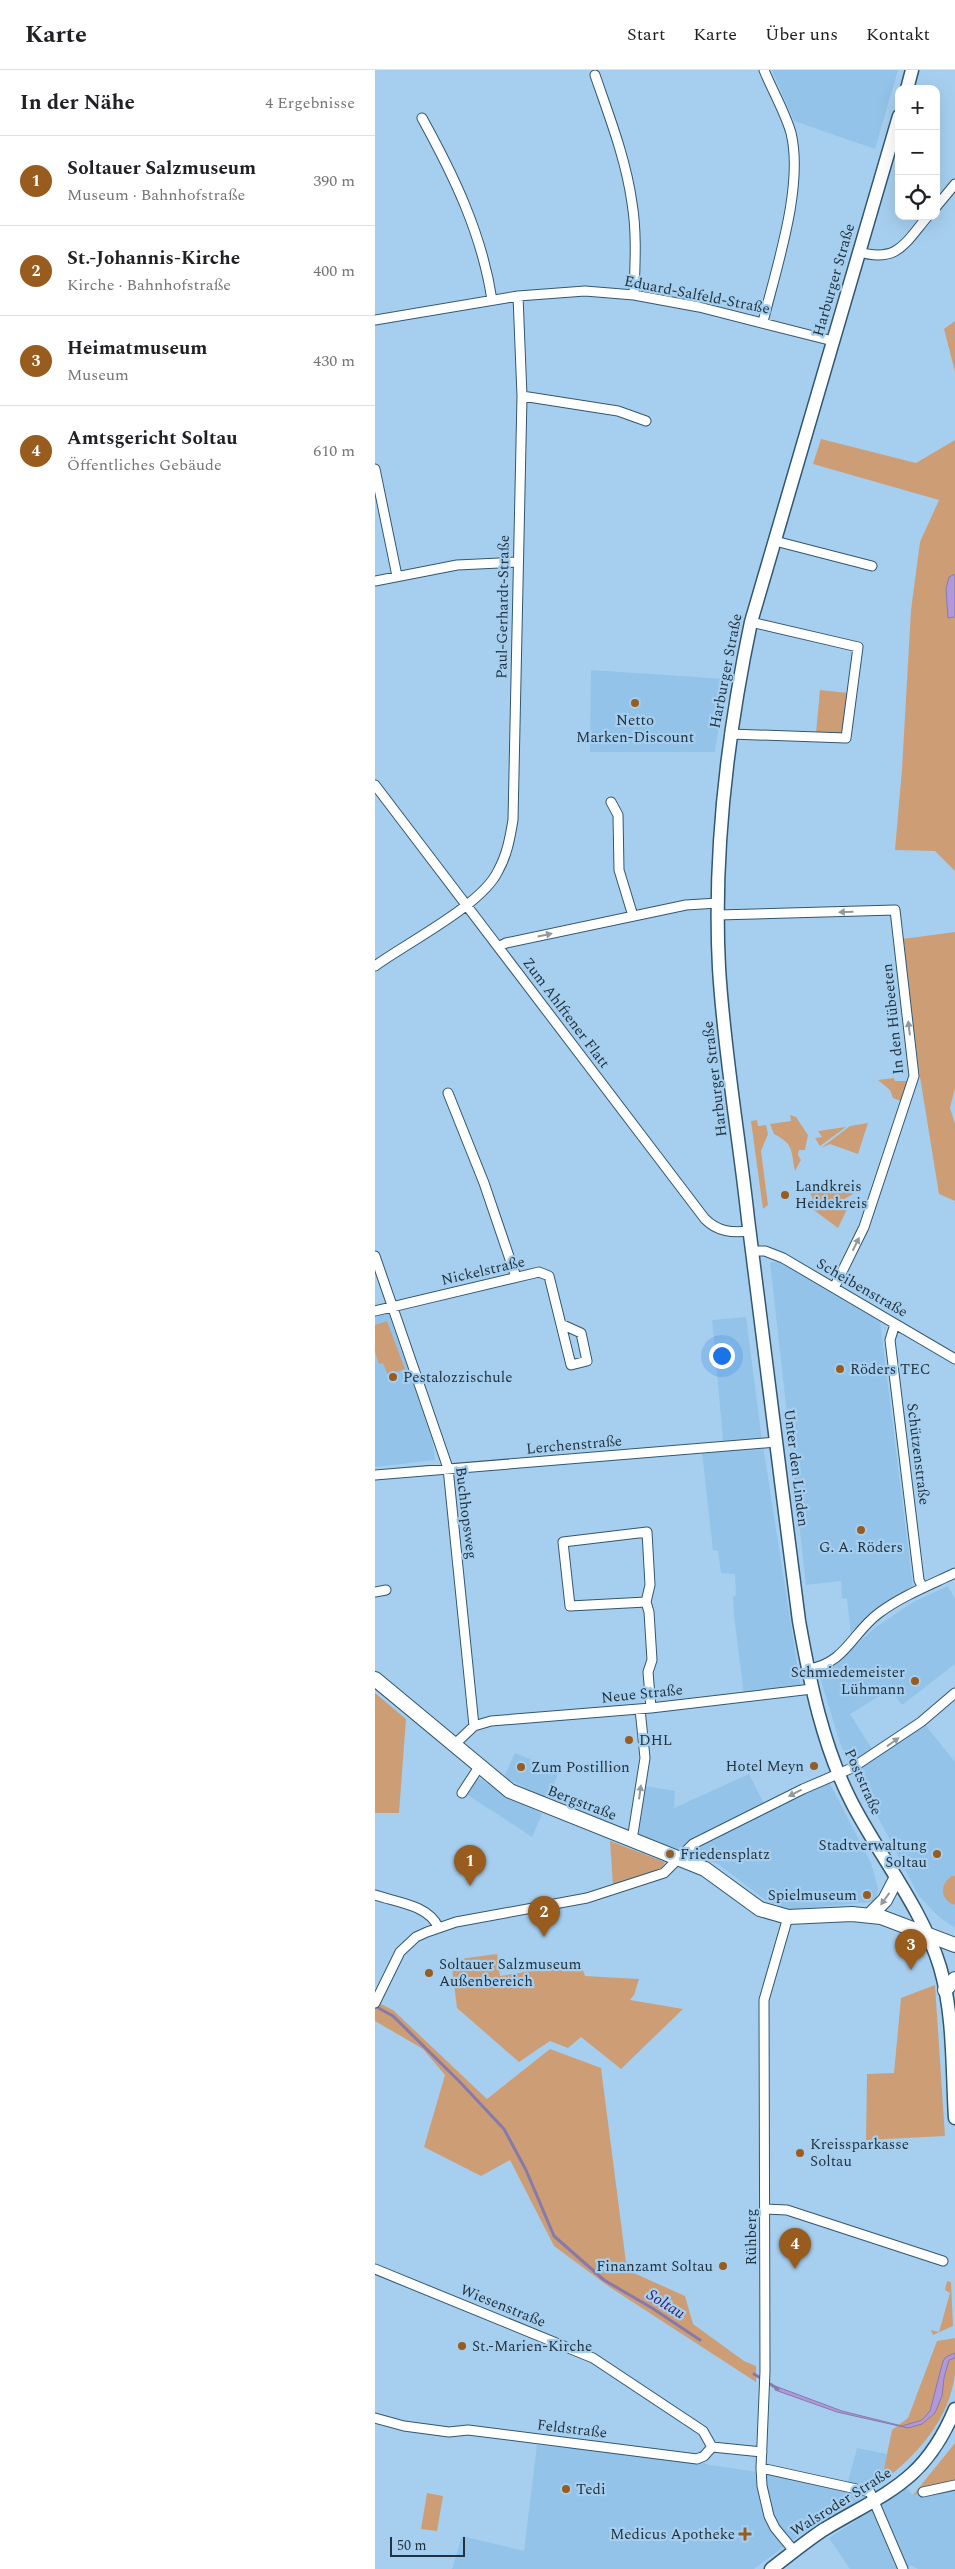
<!DOCTYPE html>
<html lang="de">
<head>
<meta charset="utf-8">
<style>
	:root { --surface:#fff; --page:#f6f6f6; --text:#202124; --muted:#757577; --line:#e0e0e0; --accent:#985c1f }
	body { margin:0; font-family:Spectral,serif; background:var(--page); color:var(--text) }
	.controls { position:absolute; right:15px; top:15px; display:grid; overflow:hidden; border-radius:10px; box-shadow:0 5px 20px #0002 }
	.controls button { width:45px; height:45px; display:grid; place-items:center; padding:0; border:0; border-bottom:1px solid var(--line); background:var(--surface); color:var(--text); font:25px sans-serif }
	.scale { position:absolute; left:15px; bottom:12px; width:75px; box-sizing:border-box; padding-left:5px; border:2px solid #22333f; border-top:0; font-size:14px; line-height:18px; white-space:nowrap; color:#22333f; -webkit-text-stroke:4px #a6cfef; paint-order:stroke }
	.you { position:absolute; left:346px; top:1285px; width:18px; height:18px; margin:-12px; border:4px solid #fff; border-radius:50%; background:#1a73e8; box-shadow:0 0 0 8px #1a73e833 }
	.badge { display:grid; place-items:center; width:32px; height:32px; border-radius:50%; background:var(--accent); color:#fff; font-size:16px; font-weight:700 }
	.pin { position:absolute; translate:-50% -41px; filter:drop-shadow(0 1px 2px #0008) }
	.pin::after { content:''; position:absolute; top:26px; width:18px; height:15px; background:inherit; clip-path:polygon(0 0,100% 0,50% 100%) }
	.list { margin:0; padding:0; list-style:none }
	h2 { display:flex; justify-content:space-between; align-items:center; height:65px; margin:0; padding:0 20px; font-size:21px }
	h2 small { font-size:16px; font-weight:400; color:var(--muted) }
	.list li { display:grid; grid-template-columns:32px 1fr auto; gap:15px; align-items:center; box-sizing:border-box; height:90px; padding:0 20px; border-top:1px solid var(--line) }
	.list b { display:block; font-size:19px; white-space:nowrap }
	.list p { margin:0; font-size:16px; white-space:nowrap; color:var(--muted) }
	.list em { font-size:16px; font-style:normal; color:var(--muted) }
	.icon { flex:none; width:28px; height:28px; fill:none; stroke:currentColor; stroke-width:2; stroke-linecap:round; stroke-linejoin:round }
	.map { position:relative; flex:none; width:580px; height:2499px; overflow:hidden }
	header { display:flex; align-items:center; gap:30px; box-sizing:border-box; height:70px; padding:0 25px; background:var(--surface); border-bottom:1px solid var(--line) }
	header strong { font-size:24px }
	nav { display:flex; gap:28px; margin-inline-start:auto; font-size:18px }
	main { display:flex }
	aside { flex:1; background:var(--surface) }
	.map>svg:first-child { display:block }
	.built { fill:#93c3e8 }
	.green { fill:#cd9e76 }
	.water { fill:#b198da; stroke:#867aac }
	.lines { fill:none; stroke-linecap:round; stroke-linejoin:round }
	.stream { stroke:#867aac; stroke-width:3 }
	.street-casing { stroke:#315772; stroke-width:11 }
	.secondary-casing { stroke:#315772; stroke-width:15 }
	.primary-casing { stroke:#315772; stroke-width:16 }
	.street { stroke:#fff; stroke-width:9 }
	.secondary { stroke:#fff; stroke-width:12 }
	.primary { stroke:#fff; stroke-width:14 }
	.oneway { fill:#90999f }
	.poi-dot { fill:#985c1f; stroke:#a6cfef; stroke-width:2 }
	.labels { text-anchor:middle; dominant-baseline:central; stroke-width:4.5; stroke-linejoin:round; paint-order:stroke }
	.street-label { font-size:15px; fill:#22333f; stroke:#a6cfef }
	.poi-label { font-size:15px; fill:#22333f; stroke:#a6cfef; text-anchor:start }
	.water-label { font-size:16px; font-style:italic; fill:#3f1a67; stroke:#a6cfef }
</style>
</head>
<body>
<header>
<strong>Karte</strong>
<nav><a>Start</a><a>Karte</a><a>Über uns</a><a>Kontakt</a></nav>
</header>
<main>
<aside>
<h2>In der Nähe<small>4 Ergebnisse</small></h2>
<ul class="list">
<li><span class="badge">1</span><div><b>Soltauer Salzmuseum</b><p>Museum · Bahnhofstraße</p></div><em>390 m</em></li>
<li><span class="badge">2</span><div><b>St.-Johannis-Kirche</b><p>Kirche · Bahnhofstraße</p></div><em>400 m</em></li>
<li><span class="badge">3</span><div><b>Heimatmuseum</b><p>Museum</p></div><em>430 m</em></li>
<li><span class="badge">4</span><div><b>Amtsgericht Soltau</b><p>Öffentliches Gebäude</p></div><em>610 m</em></li>
</ul>
</aside>
<div class="map">
<svg width="580" height="2499" viewBox="0 0 580 2499">
	<rect width="100%" height="100%" fill="#a6cfef"/>
	<path class="built" d="M397,0H523L500,79L419,51Z
		M216,600L351,609L340,682H215Z
		M395,1192H403L505,1251L538,1518L499,1539L476,1565L472,1528L467,1529L466,1511L431,1515Z
		M13,1242L57,1368L60,1390L0,1397V1246Z
		M371,1247L386,1363L426,1619L369,1625L359,1545L358,1527L361,1525L360,1504L346,1503L343,1481L338,1480L327,1382L349,1379L337,1250Z
		M573,1516L580,1529V1594L527,1635L516,1619L475,1644L501,1685L551,1656L580,1692V1858L563,1846L544,1826L466,1676L445,1608L501,1557L538,1532Z
		M140,1683L184,1701L173,1729L129,1707Z
		M374,1704L390,1736L452,1708L496,1793L503,1818L501,1829L496,1832L412,1840L392,1831L343,1794L263,1764L270,1716L300,1721L299,1738Z
		M101,1707L167,1744L157,1767L90,1723Z
		M162,2375L321,2390L335,2395L472,2415L482,2378L512,2384L506,2413L493,2425L426,2464L379,2499H77L87,2466L149,2481Z
		M580,2414V2499H543L536,2495L531,2499H475L454,2468L532,2418L538,2425Z"/>
	<path class="green" d="M580,251V302L569,259Z
		M446,369L541,393L580,370V504L574,507L571,519L573,548L580,547V801L560,781L520,780L527,699L536,540L545,472L564,430L438,394Z
		M445,620L473,623L469,659L464,664L441,663Z
		M580,862V1018L575,1038L580,1054V1131L564,1124L545,1007L527,869Z
		M519,1008L520,1011H532L526,1031L518,1028L515,1020L503,1010Z
		M415,1045L421,1047L433,1065L430,1080H424L423,1085L426,1090L420,1101C416,1081 419,1074 399,1064L395,1054L416,1051Z
		M382,1050L383,1056L391,1055L393,1064L386,1081L393,1135L388,1139L376,1051Z
		M493,1053L483,1084L455,1074L446,1078L475,1056Z
		M471,1057L445,1076L440,1068L447,1067L443,1061Z
		M446,1114L473,1123L478,1121V1124L462,1133L439,1132L434,1120Z
		M476,1131L463,1158L436,1138L439,1135L458,1137Z
		M12,1251L30,1299L13,1305L8,1293L4,1294L0,1282V1255Z
		M0,1623L31,1649L24,1743H0Z
		M235,1771L290,1792L285,1800L238,1816Z
		M577,1806H580V1835C565,1830 564,1814 577,1806Z
		M122,1884L125,1906L205,1893L210,1906L264,1909L259,1925L255,1930L308,1939L246,1999L206,1967L193,1978L175,1971L144,1992L82,1938L76,1890Z
		M560,1915L570,2066L491,2070L492,2004L519,2003L526,1928Z
		M0,1931L18,1940L112,2029L175,1979L226,1998L252,2200L310,2226L318,2254L369,2291L381,2296V2312L233,2216L179,2176L135,2090L106,2106L49,2077L70,2005L48,1979L0,1951Z
		M572,2211L576,2212L578,2256L558,2265L556,2260L564,2262L575,2223L570,2220Z
		M580,2268C580,2279 580,2291 580,2303C575,2350 541,2386 506,2413L517,2360L533,2348L562,2271Z
		M580,2373V2415L538,2425Z
		M52,2423L68,2426L62,2461L46,2459Z"/>
	<path class="water" d="M580,504V547L573,548L571,519L574,507Z
		M580,2283V2288L574,2290L569,2308L567,2326L560,2343L547,2354L533,2358L462,2342L400,2320V2316L467,2341L527,2356L547,2350L555,2341L568,2291L571,2287Z"/>
	<g class="lines">
		<path class="stream" d="M0,1936L18,1946L84,2011L129,2059L151,2100L179,2166L229,2210L277,2238L325,2270
			M379,2304L403,2319"/>
		<g class="street-casing">
			<path id="street" d="M220,5C234,46 251,89 257,133C262,163 260,195 259,225
				M47,48C79,106 107,164 117,230
				M561,137L580,114
				M484,182C523,193 530,173 553,146
				M0,250L143,226L210,221L259,225L324,237L458,271
				M388,252C401,198 429,117 416,63C410,42 397,20 389,0
				M147,326L243,341L271,351
				M0,399L22,506
				M400,471L497,496
				M0,511L82,495L143,492
				M355,664L471,668L483,577L376,552
				M0,715L330,1149C343,1162 357,1163 375,1161
				M236,732L243,745L244,800L258,846
				M343,845L520,840L539,1006L489,1157L459,1218
				M123,877L131,873L311,835L343,833
				M0,896C33,872 107,835 123,801C132,785 135,768 138,750L147,326L143,226
				M73,1023L109,1113L141,1207
				M377,1181H390L408,1188L580,1289
				M0,1186L73,1398L99,1656
				M0,1241L164,1202L174,1206L196,1295L212,1291L206,1263L186,1254
				M520,1254L515,1270L544,1510L548,1518
				M0,1405L401,1372
				M0,1522L11,1520
				M271,1532L195,1536L188,1472L272,1462L275,1515L271,1532L274,1542L277,1590L273,1602L276,1638
				M433,1599C470,1594 477,1563 504,1543C527,1526 555,1515 580,1503
				M79,1675L99,1656L116,1651L276,1638L437,1619
				M87,1723L104,1697
				M257,1770L270,1688L265,1639
				M0,1825C20,1832 54,1835 63,1857
				M413,1847L389,1930L390,2301L386,2398L387,2416L394,2446L400,2458L419,2481
				M0,1933L25,1882L41,1867L52,1862L81,1852L212,1828L289,1803L318,1774L428,1719L477,1698L546,1652L580,1623
				M390,2139L412,2140L568,2191
				M0,2199L218,2288L328,2361L337,2377
				M0,2348L29,2356L74,2362L93,2360L322,2389L329,2386L337,2377
				M337,2377L387,2382
				M386,2398L495,2422L528,2499
				M548,2422L580,2415"/>
		</g>
		<g class="secondary-casing">
			<path id="secondary" d="M532,19L537,0
				M524,46L376,552C352,666 338,782 344,898C349,982 364,1066 373,1149C389,1283 407,1417 424,1551C435,1613 448,1677 477,1733C505,1787 547,1838 565,1897C579,1945 577,1998 580,2048
				M396,2499C413,2486 430,2472 448,2460C511,2422 549,2413 580,2339"/>
		</g>
		<g class="primary-casing">
			<path id="primary" d="M0,1609L135,1721L330,1799L385,1839L413,1847L477,1844L506,1847L580,1875
				M495,1845L510,1830L521,1809
				M570,1920L580,1909"/>
		</g>
		<use href="#street" class="street"/>
		<use href="#secondary" class="secondary"/>
		<use href="#primary" class="primary"/>
	</g>
	<defs><path id="oneway-solid" d="M-6-.8H1V-3.2L6.5 0L1 3.2V.8H-6Z" transform="scale(1.25)"/></defs>
	<g class="oneway">
		<use href="#oneway-solid" transform="translate(471 842) rotate(178)"/>
		<use href="#oneway-solid" transform="translate(170 865) rotate(-12)"/>
		<use href="#oneway-solid" transform="translate(534 958) rotate(-97)"/>
		<use href="#oneway-solid" transform="translate(481 1174) rotate(-64)"/>
		<use href="#oneway-solid" transform="translate(518 1672) rotate(-36)"/>
		<use href="#oneway-solid" transform="translate(265 1722) rotate(-82)"/>
		<use href="#oneway-solid" transform="translate(420 1723) rotate(153)"/>
		<use href="#oneway-solid" transform="translate(510 1829) rotate(126)"/>
	</g>
	<g class="poi-dot">
		<circle cx="260" cy="633" r="5"/>
		<circle cx="410" cy="1125" r="5"/>
		<circle cx="465" cy="1299" r="5"/>
		<circle cx="18" cy="1307" r="5"/>
		<circle cx="486" cy="1460" r="5"/>
		<circle cx="540" cy="1611" r="5"/>
		<circle cx="254" cy="1670" r="5"/>
		<circle cx="439" cy="1696" r="5"/>
		<circle cx="146" cy="1697" r="5"/>
		<circle cx="295" cy="1784" r="5"/>
		<circle cx="562" cy="1784" r="5"/>
		<circle cx="492" cy="1825" r="5"/>
		<circle cx="54" cy="1903" r="5"/>
		<circle cx="425" cy="2083" r="5"/>
		<circle cx="348" cy="2196" r="5"/>
		<circle cx="87" cy="2276" r="5"/>
		<circle cx="191" cy="2419" r="5"/>
		<path d="M367.5 2456.5h5v5h5v5h-5v5h-5v-5h-5v-5h5z"/>
	</g>
	<g class="labels">
		<g class="street-label">
			<text transform="translate(459 210) rotate(-74)">Harburger Straße</text>
			<text transform="translate(322 225) rotate(11)">Eduard-Salfeld-Straße</text>
			<text transform="translate(128 537) rotate(-89)">Paul-Gerhardt-Straße</text>
			<text transform="translate(351 601) rotate(-79)">Harburger Straße</text>
			<text transform="translate(191 943) rotate(53)">Zum Ahlftener Flatt</text>
			<text transform="translate(518 949) rotate(-96)">In den Hübeeten</text>
			<text transform="translate(340 1009) rotate(-97)">Harburger Straße</text>
			<text transform="translate(108 1201) rotate(-13)">Nickelstraße</text>
			<text transform="translate(487 1218) rotate(30)">Scheibenstraße</text>
			<text transform="translate(199 1375) rotate(-5)">Lerchenstraße</text>
			<text transform="translate(543 1384) rotate(83)">Schützenstraße</text>
			<text transform="translate(421 1398) rotate(83)">Unter den Linden</text>
			<text transform="translate(91 1443) rotate(83)">Buchhopsweg</text>
			<text transform="translate(267 1624) rotate(-6)">Neue Straße</text>
			<text transform="translate(488 1712) rotate(66)">Poststraße</text>
			<text transform="translate(207 1733) rotate(21)">Bergstraße</text>
			<text transform="translate(376 2167) rotate(-90)">Rühberg</text>
			<text transform="translate(128 2236) rotate(22)">Wiesenstraße</text>
			<text transform="translate(197 2359) rotate(7)">Feldstraße</text>
			<text transform="translate(466 2432) rotate(-32)">Walsroder Straße</text>
		</g>
		<g class="poi-label">
			<text x="260" y="650" text-anchor="middle">Netto<tspan x="260" dy="17">Marken-Discount</tspan></text>
			<text x="420" y="1116">Landkreis<tspan x="420" dy="17">Heidekreis</tspan></text>
			<text x="475" y="1299">Röders TEC</text>
			<text x="28" y="1307">Pestalozzischule</text>
			<text x="486" y="1477" text-anchor="middle">G. A. Röders</text>
			<text x="530" y="1602" text-anchor="end">Schmiedemeister<tspan x="530" dy="17">Lühmann</tspan></text>
			<text x="264" y="1670">DHL</text>
			<text x="429" y="1696" text-anchor="end">Hotel Meyn</text>
			<text x="156" y="1697">Zum Postillion</text>
			<text x="552" y="1775" text-anchor="end">Stadtverwaltung<tspan x="552" dy="17">Soltau</tspan></text>
			<text x="305" y="1784">Friedensplatz</text>
			<text x="482" y="1825" text-anchor="end">Spielmuseum</text>
			<text x="64" y="1894">Soltauer Salzmuseum<tspan x="64" dy="17">Außenbereich</tspan></text>
			<text x="435" y="2074">Kreissparkasse<tspan x="435" dy="17">Soltau</tspan></text>
			<text x="338" y="2196" text-anchor="end">Finanzamt Soltau</text>
			<text x="97" y="2276">St.-Marien-Kirche</text>
			<text x="201" y="2419">Tedi</text>
			<text x="360" y="2464" text-anchor="end">Medicus Apotheke</text>
		</g>
		<g class="water-label">
			<text transform="translate(291 2234) rotate(32)">Soltau</text>
		</g>
	</g>
</svg>
<div class="controls">
<button>+</button>
<button>−</button>
<button><svg class="icon" aria-label="locate" viewBox="0 0 24 24"><circle cx="12" cy="12" r="6"/><path d="M12 2v4M12 18v4M2 12h4M18 12h4"/></svg></button>
</div>
<div class="scale">50 m</div>
<div class="you"></div>
<div class="pin badge" style="left:95px;top:1816px">1</div>
<div class="pin badge" style="left:169px;top:1867px">2</div>
<div class="pin badge" style="left:536px;top:1900px">3</div>
<div class="pin badge" style="left:420px;top:2199px">4</div>
</div>
</main>
</body>
</html>
